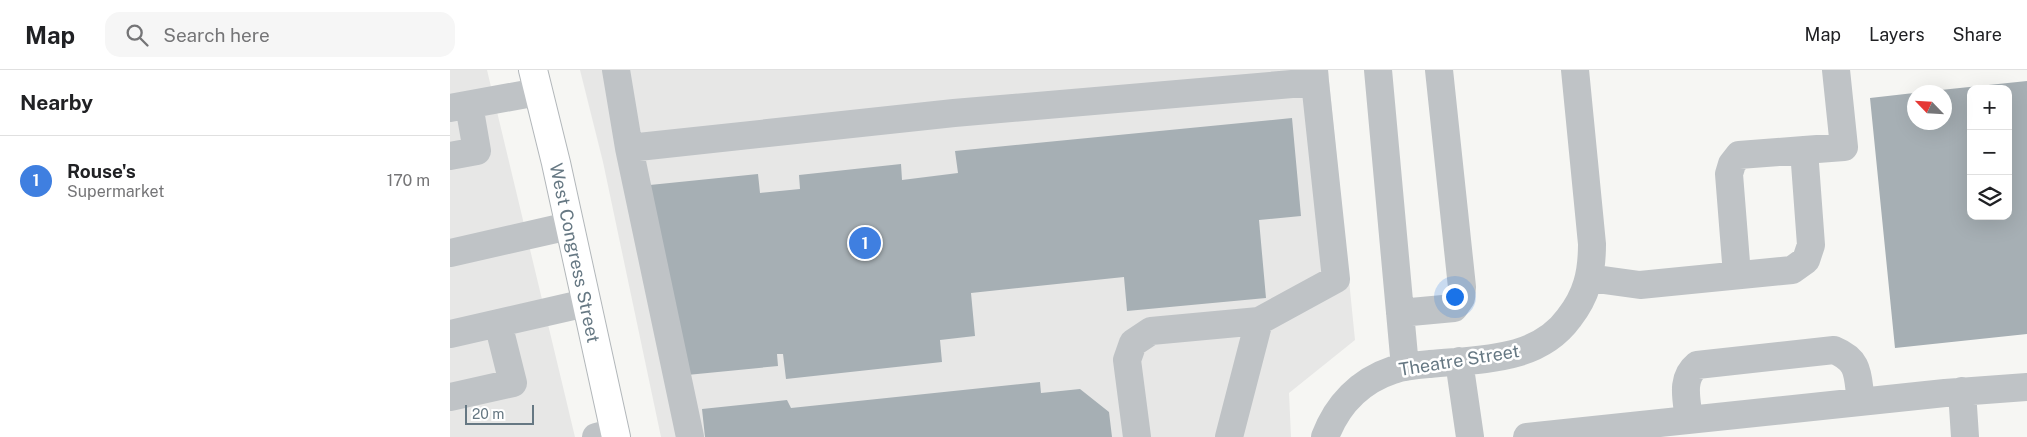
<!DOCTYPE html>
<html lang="en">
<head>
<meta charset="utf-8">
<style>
	:root { --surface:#fff; --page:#f6f6f6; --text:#202124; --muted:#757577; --line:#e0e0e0; --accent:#111827 }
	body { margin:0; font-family:"Public Sans",sans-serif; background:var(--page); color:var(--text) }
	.controls { position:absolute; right:15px; top:15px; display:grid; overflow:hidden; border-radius:10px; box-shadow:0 5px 20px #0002 }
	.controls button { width:45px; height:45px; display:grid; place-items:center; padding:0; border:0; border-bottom:1px solid var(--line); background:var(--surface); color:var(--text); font:25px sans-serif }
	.compass { position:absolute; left:1457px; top:15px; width:45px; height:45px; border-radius:50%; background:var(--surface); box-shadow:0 5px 20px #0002; rotate:295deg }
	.scale { position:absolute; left:15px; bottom:12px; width:69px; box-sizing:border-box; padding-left:5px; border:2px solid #667883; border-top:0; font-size:14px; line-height:18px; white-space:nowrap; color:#667883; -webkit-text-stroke:4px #fff; paint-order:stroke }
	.you { position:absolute; left:1004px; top:226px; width:18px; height:18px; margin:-12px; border:4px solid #fff; border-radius:50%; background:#1a73e8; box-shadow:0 0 0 8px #1a73e833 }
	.badge { display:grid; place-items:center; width:32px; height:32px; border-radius:50%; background:var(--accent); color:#fff; font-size:16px; font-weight:700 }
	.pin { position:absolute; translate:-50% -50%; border:2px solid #fff; box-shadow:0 1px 5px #0006 }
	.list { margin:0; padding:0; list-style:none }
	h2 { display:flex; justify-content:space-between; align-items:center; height:65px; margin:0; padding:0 20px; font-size:21px }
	h2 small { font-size:16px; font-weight:400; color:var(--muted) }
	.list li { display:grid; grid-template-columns:32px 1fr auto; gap:15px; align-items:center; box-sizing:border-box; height:90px; padding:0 20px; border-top:1px solid var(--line) }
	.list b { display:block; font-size:19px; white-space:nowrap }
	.list p { margin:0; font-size:16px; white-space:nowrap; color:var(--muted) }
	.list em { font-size:16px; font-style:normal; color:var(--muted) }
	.icon { flex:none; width:28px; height:28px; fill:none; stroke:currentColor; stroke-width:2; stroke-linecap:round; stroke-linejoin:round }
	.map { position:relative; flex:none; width:1577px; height:367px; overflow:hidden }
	header { display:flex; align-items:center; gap:30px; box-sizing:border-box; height:70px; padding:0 25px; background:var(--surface); border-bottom:1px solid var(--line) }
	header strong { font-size:24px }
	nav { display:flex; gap:28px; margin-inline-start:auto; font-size:18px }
	.search { width:350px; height:45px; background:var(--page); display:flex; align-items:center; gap:12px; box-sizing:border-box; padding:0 18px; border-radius:15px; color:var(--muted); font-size:19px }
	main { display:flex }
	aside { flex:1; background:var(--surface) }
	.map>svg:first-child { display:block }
	.built { fill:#e7e7e6 }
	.building { fill:#a6afb4; fill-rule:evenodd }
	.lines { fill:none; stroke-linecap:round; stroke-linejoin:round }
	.major-casing { stroke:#b2b7ba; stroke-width:30 }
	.minor { stroke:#bfc3c6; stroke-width:28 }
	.major { stroke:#fff; stroke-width:28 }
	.labels { text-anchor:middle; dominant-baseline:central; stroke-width:5; stroke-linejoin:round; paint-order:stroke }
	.street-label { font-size:18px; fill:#667883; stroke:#fff }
</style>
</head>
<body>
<header>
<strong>Map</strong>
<div class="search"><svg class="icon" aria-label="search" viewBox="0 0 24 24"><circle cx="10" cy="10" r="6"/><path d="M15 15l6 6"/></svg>Search here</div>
<nav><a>Map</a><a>Layers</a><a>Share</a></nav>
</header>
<main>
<aside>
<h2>Nearby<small></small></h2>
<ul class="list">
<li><span class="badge" style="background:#3f7fe0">1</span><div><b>Rouse's</b><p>Supermarket</p></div><em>170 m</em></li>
</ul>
</aside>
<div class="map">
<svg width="1577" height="367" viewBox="0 0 1577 367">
	<rect width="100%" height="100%" fill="#f6f6f3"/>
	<path class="built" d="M0,0H37L125,367H0Z
		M130,0H878L905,270L839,323L841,367H211L153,92Z"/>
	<path class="building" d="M1577,11V264L1445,278L1420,28L1464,23V52H1494V22L1481,21ZM1521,19H1558V146H1521Z
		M842,48L851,146L809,150L816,228L677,241L674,207L521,223L525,266L490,270L492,292L336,309L333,284H327L328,296L237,305L190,116L308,104L310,123L350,119L349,105L451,94L452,110L508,103L505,81Z
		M590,312L591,323L630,319L659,342L662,367H255L252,339L337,330L341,338Z"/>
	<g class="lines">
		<g class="major-casing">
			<path id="major" d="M83,0L106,93L166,367"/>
		</g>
		<path class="minor" d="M166,0L179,78L504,43L865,12L864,0
			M928,0L955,297
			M0,38L88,22
			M179,78L240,367
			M0,86L27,81L19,35
			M0,183L119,156
			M1287,205L1279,104L1282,94L1289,85L1354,80
			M1139,208L1190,215L1342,200L1356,190L1361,175L1354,80L1394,77L1386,0
			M950,243L1004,238L1011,228L1012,217L989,0
			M0,264L136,233
			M1009,291L1020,367
			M1512,321L1515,367
			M0,327L63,313L48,253
			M1239,350C1237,330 1230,309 1247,295L1384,280C1411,291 1407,306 1411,331
			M146,367L165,362
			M687,367L677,290L683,273L701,261L809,251
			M779,367L809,251L886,209L865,12
			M875,367C887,335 910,311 943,300C954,296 968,295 980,294C1029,289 1087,292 1119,248C1137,225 1142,203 1142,174L1125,0
			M1077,367L1495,323L1577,317"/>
		<use href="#major" class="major"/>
	</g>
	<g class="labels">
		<g class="street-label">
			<text transform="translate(125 183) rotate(78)">West Congress Street</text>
			<text transform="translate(1009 290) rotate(-9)">Theatre Street</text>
		</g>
	</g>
</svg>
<div class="controls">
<button>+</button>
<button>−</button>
<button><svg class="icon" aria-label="layers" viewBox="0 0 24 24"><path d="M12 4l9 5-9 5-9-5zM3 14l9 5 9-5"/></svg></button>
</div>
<svg class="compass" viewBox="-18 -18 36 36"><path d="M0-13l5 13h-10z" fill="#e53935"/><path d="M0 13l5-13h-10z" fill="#757577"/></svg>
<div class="scale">20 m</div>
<div class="you"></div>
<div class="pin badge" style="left:415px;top:173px;background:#3f7fe0">1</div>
</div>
</main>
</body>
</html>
